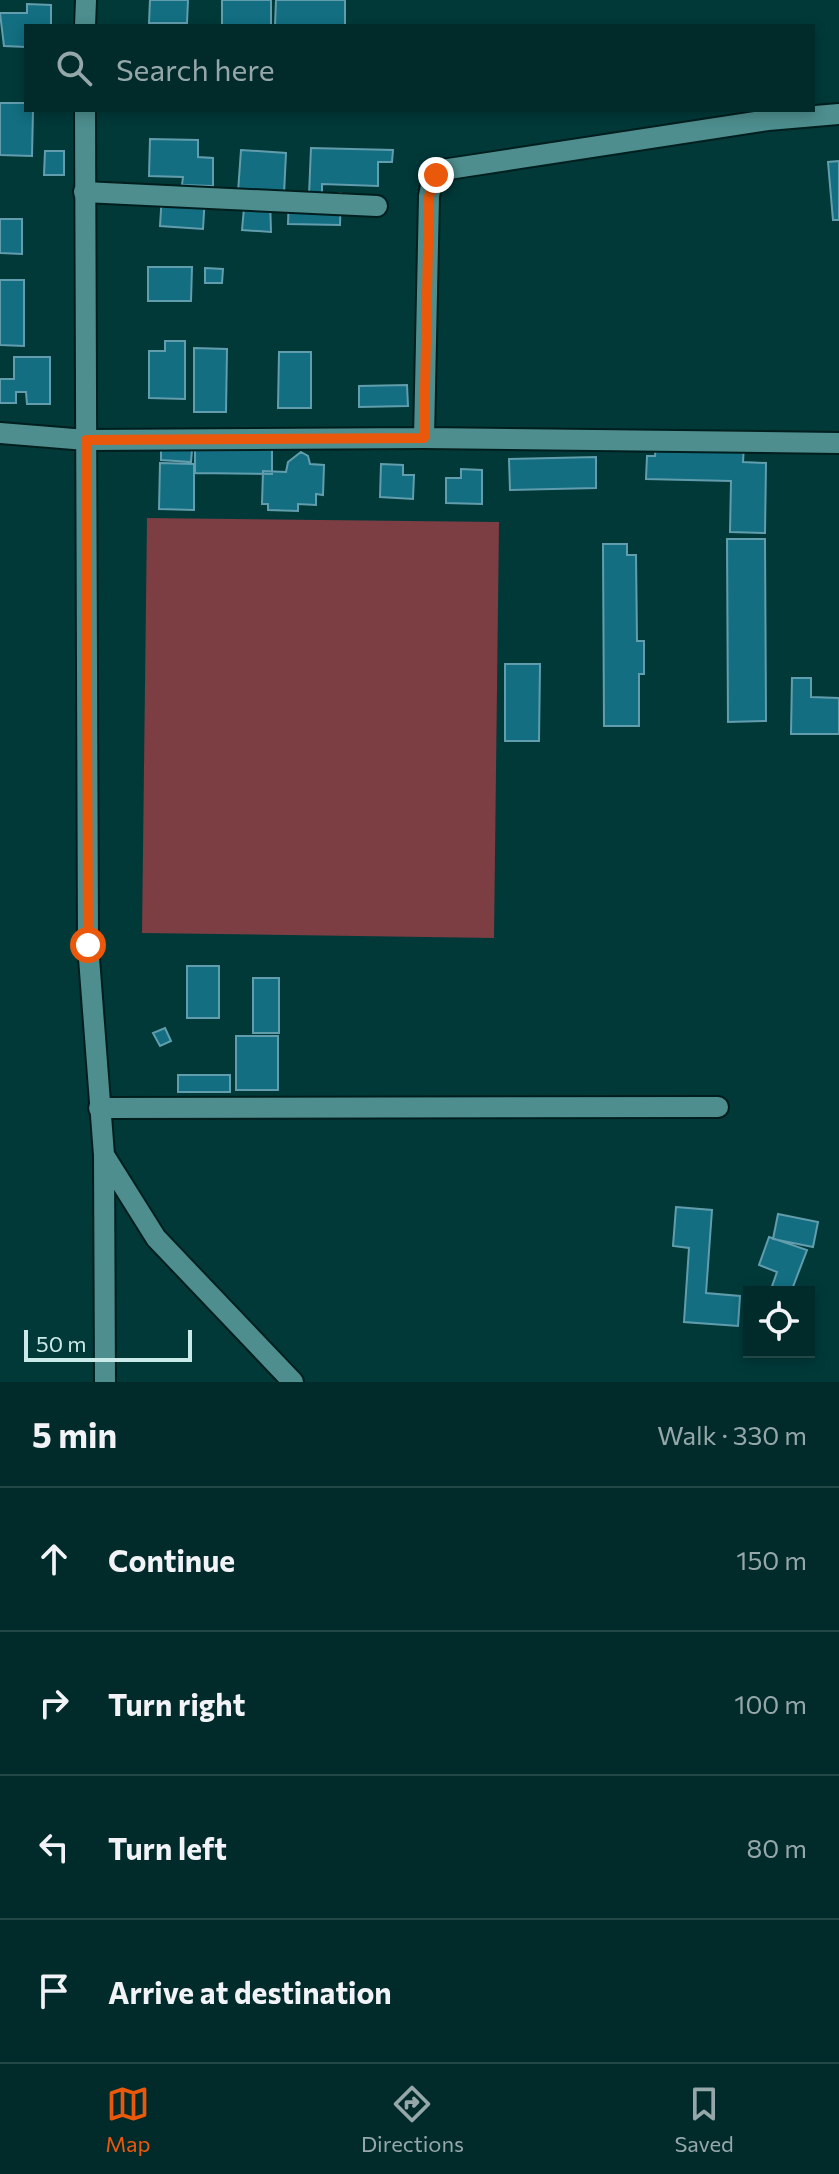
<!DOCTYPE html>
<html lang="en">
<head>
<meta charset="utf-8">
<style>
	:root { --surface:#012b2b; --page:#0b3333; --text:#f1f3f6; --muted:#96a7a9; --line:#234747; --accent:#ea580c }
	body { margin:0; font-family:Commissioner,sans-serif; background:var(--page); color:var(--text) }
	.controls { position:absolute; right:24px; bottom:24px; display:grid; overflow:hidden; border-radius:0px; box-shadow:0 4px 12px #0003 }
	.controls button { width:72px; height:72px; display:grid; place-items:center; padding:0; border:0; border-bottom:2px solid var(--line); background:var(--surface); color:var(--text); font:40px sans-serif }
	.scale { position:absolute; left:24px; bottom:20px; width:168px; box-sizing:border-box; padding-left:8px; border:4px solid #caeae9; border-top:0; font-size:22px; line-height:28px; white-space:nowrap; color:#caeae9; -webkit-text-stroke:6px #013939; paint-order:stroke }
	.stop { position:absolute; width:24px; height:24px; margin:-18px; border:6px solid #ea580c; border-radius:50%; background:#fff }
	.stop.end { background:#ea580c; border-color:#fff; box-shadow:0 2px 8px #0008 }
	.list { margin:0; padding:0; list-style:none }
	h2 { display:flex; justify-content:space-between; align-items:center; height:104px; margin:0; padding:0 32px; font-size:34px }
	h2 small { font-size:26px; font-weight:400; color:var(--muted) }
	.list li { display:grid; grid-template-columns:52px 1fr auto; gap:24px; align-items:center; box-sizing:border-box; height:144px; padding:0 32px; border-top:2px solid var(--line) }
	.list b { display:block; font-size:30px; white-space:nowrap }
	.list em { font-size:26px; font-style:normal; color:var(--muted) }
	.icon { flex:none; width:44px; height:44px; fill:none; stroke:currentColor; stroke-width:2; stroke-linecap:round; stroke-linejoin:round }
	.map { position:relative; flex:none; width:839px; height:1382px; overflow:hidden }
	.search { position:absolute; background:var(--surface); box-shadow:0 4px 12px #0003; left:24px; right:24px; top:24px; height:88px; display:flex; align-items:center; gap:20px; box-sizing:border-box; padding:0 28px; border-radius:0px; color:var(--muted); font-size:30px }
	.sheet { height:680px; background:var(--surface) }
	nav { display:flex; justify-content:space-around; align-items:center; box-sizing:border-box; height:112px; border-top:2px solid var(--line); background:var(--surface); font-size:22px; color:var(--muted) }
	nav a { display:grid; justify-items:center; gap:4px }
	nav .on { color:var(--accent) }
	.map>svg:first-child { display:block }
	.green { fill:#7c3d43 }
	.building { fill:#126e80; stroke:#629dad; stroke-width:2 }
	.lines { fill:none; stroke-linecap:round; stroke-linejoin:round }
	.minor-casing { stroke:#001e1e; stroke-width:24 }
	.tertiary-casing { stroke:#001e1e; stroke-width:24 }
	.secondary-casing { stroke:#001e1e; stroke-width:24 }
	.minor { stroke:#4e8e8e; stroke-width:20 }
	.tertiary { stroke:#4e8e8e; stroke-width:20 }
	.secondary { stroke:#4e8e8e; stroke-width:20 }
	.route { stroke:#ea580c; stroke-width:10 }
</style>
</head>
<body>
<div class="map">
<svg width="839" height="1382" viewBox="0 0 839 1382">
	<rect width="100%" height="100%" fill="#013939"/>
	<path class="green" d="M147,518L499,522L494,938L142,933Z"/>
	<path class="building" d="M150,0H188L187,23H149Z
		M222,0H271V26H222Z
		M276,0H345V26H275Z
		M27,4L51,5V26H26V47L4,46L0,13H27Z
		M0,103H26V110H33L32,156L0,155Z
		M150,139L198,140V157L213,158V186L182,185L183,177L149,176Z
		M311,148L393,150L392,162H378V186L322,184V193H341L340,225L288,224L289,194L309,195Z
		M241,150L286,153L284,194L238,192Z
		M45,151H64V175H44Z
		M839,161V220H833L828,162Z
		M162,194L205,196L203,229L160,226Z
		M245,197L270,199L271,232L242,230Z
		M0,219H22V254L0,253Z
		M148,267H192L191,301H148Z
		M205,268L223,269L222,283H205Z
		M0,280H24V346L0,345Z
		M165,341H185V399L149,398V351H165Z
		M194,348L227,349L226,412H194Z
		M279,352H311V408H278Z
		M14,357H50V404H27L26,392H16V403H0V379H14Z
		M407,385L408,406L359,407V386Z
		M656,443L744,445L743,462L766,463L765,533L730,532L731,481L646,479L647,456H655Z
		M161,449L192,450L191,462L161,460Z
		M195,449L272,450V474L195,473Z
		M301,452L308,456L310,464L324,465L323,495L316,494V505L298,504V511L268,510V504H262L263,471L286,472L288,462Z
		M596,457V488L510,490L509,459Z
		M160,463L194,464V510L159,509Z
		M381,464L403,465V475H414L413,499L380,497Z
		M461,469L482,470V504L446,503V478H461Z
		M727,539H765L766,721L728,722Z
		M603,544H627V555H636L637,641H644V674H639V726H604Z
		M505,664H540L539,741H505Z
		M792,678H811V697L839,698V734H791Z
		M187,966H219V1018H187Z
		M253,978H279V1033H253Z
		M165,1028L171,1041L160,1046L153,1033Z
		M236,1036H278V1090H236Z
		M178,1075H230V1092H178Z
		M676,1207L712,1210L706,1293L740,1296L738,1326L684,1322L689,1248L673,1246Z
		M778,1214L818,1222L813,1247L773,1239Z
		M769,1237L807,1250L791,1292H770L777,1272L759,1265Z"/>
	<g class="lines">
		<g class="minor-casing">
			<path id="minor" d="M84,192L377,206
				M0,433L86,440L424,438L839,443
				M424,438L429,196L432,181L442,170L768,120L839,114
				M99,1108L718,1107"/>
		</g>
		<g class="tertiary-casing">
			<path id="tertiary" d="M104,1155L105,1382"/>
		</g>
		<g class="secondary-casing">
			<path id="secondary" d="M85,26L86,0
				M85,110L88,945L104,1155L156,1238L293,1382"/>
		</g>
		<use href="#minor" class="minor"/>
		<use href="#tertiary" class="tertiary"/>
		<use href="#secondary" class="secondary"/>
	</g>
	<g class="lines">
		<path class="route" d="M88,945L86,440L424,438L429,196L436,175"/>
	</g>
</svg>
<div class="controls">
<button><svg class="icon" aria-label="locate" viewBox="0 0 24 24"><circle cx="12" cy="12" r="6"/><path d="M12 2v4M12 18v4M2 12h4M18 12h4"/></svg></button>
</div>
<div class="scale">50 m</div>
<div class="stop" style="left:88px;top:945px"></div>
<div class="stop end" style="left:436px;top:175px"></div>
<div class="search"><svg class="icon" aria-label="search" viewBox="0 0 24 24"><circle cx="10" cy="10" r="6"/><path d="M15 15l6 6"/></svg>Search here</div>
</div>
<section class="sheet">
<h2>5 min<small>Walk · 330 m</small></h2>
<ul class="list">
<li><svg class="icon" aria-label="ahead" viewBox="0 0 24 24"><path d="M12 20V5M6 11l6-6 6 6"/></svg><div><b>Continue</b></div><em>150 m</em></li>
<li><svg class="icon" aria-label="right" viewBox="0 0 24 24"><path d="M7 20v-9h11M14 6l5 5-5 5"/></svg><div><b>Turn right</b></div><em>100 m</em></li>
<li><svg class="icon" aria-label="left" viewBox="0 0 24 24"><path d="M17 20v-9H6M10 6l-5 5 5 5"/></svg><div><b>Turn left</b></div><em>80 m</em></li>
<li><svg class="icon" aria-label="arrive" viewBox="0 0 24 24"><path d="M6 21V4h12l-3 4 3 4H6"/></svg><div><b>Arrive at destination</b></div></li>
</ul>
</section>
<nav>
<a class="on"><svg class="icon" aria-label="map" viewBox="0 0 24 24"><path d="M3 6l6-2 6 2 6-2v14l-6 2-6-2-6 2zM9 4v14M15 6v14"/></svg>Map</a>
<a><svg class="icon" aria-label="directions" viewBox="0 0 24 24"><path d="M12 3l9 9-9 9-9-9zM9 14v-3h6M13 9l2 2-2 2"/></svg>Directions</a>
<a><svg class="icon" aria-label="saved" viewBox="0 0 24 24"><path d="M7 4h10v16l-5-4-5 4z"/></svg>Saved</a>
</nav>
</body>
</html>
